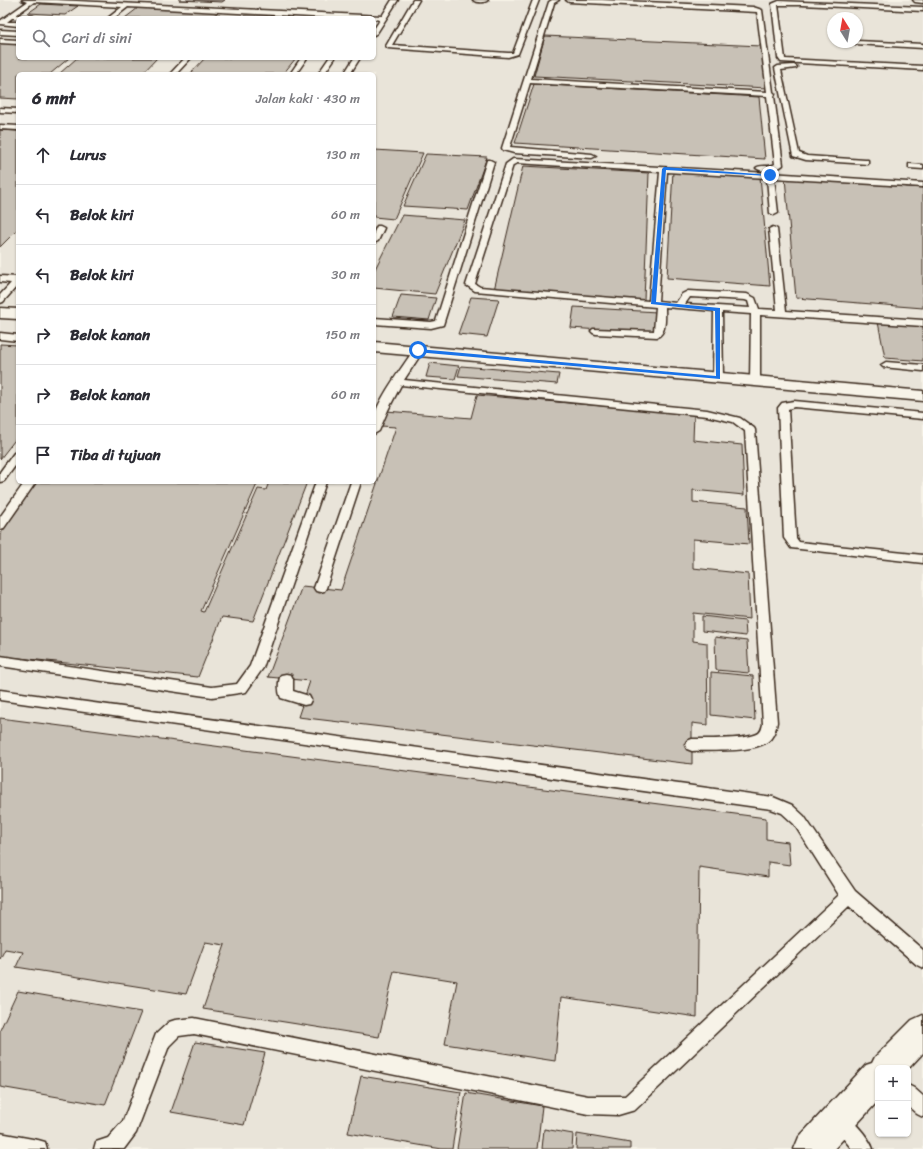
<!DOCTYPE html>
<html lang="id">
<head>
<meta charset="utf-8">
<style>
	:root { --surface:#fff; --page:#f2f2f3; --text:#2b2b33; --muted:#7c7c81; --line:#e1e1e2 }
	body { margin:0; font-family:Sriracha,sans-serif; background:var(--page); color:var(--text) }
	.controls { position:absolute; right:12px; bottom:12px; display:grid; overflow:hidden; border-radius:6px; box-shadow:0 1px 3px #0004 }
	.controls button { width:36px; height:36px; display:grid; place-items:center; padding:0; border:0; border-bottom:1px solid var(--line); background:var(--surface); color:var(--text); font:20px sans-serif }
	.compass { position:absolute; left:827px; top:12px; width:36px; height:36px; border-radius:50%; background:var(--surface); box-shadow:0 1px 3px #0004; rotate:349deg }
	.stop { position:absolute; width:12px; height:12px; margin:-9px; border:3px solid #1a73e8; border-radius:50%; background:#fff }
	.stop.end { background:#1a73e8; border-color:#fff; box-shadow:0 1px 4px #0008 }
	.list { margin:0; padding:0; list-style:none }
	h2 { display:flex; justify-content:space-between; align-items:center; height:52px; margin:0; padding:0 16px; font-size:17px }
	h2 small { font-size:13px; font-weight:400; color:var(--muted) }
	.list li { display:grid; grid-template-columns:26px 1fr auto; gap:12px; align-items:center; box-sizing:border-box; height:60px; padding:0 16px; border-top:1px solid var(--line) }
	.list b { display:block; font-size:15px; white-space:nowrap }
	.list em { font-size:13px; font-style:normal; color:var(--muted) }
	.icon { flex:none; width:22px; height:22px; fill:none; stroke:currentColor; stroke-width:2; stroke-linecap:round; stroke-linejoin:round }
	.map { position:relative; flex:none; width:923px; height:1149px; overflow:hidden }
	.search { position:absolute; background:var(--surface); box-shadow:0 1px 3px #0004; left:16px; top:16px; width:360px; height:44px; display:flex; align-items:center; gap:10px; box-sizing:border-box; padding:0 14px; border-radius:6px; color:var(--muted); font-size:15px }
	.panel { position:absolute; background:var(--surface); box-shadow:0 1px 3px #0004; left:16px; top:72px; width:360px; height:412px; border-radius:6px }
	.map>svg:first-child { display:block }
	.built { fill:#e9e4d9; fill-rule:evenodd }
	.building { fill:#c8c1b6; stroke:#3b2a1e }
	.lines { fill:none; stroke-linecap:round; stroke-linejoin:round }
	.service-casing { stroke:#3b2a1e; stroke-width:3 }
	.minor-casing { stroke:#3b2a1e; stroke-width:3 }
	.tertiary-casing { stroke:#3b2a1e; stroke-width:3 }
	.service { fill:#f7f3e8; fill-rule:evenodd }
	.minor { fill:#f7f3e8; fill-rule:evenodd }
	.tertiary { fill:#f7f3e8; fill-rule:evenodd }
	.route { fill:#1a73e8 }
</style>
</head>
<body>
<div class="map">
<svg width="923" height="1149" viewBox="0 0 923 1149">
	<rect width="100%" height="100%" fill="#f7f3e8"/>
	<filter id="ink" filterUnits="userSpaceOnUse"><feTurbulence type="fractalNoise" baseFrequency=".025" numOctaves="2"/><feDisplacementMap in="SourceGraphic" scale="8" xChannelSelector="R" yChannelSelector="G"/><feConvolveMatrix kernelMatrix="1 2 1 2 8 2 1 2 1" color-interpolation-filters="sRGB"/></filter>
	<g filter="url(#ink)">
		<path class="built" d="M0,0H923V1149H0ZM18,18H374V58H18ZM833,18H857V42H833ZM18,74H374V482H18ZM878,1068H908V1134H878Z"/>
		<path class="building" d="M179,0H225L222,2Z
			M41,4L78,6L65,15L28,13Z
			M138,8L218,12L211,18H125Z
			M244,16L288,18H242Z
			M545,36L761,46L767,88L534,76Z
			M0,43H18V58H69L50,74H18V99L0,98Z
			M77,58H157L142,74H59Z
			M205,58H296L283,74H190Z
			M534,84L759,97L765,159L515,143Z
			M0,130L18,131V229L0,247Z
			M375,150L423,153L394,219L374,217V153Z
			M426,154L487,157L468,210L403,206Z
			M523,166L649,173L644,300L494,290Z
			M673,171L760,176L770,286L667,278Z
			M785,178L923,188V308L796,298Z
			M402,215L465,220L435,294L374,288V271Z
			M401,295L436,298L429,320L393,317Z
			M471,297L499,299L487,337L458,334Z
			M574,307L657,312V334L571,328Z
			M878,322L923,325V361L885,358Z
			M0,344L18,345V436L0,459Z
			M430,363L459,366L455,379L426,377Z
			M461,366L559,374L557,384L458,376Z
			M477,395L694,414L693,440L742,445L744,495L693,490V502L747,507L749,544L693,539V568L748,574L750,619L693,613V641L707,643L708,725L692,723V764L298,717L310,681L268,677L302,586L341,590L396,427L381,426L386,411L471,418Z
			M36,482H258L201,611L204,612L258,489L266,490L269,482H307L253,621L222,617L198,677L0,656V535Z
			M702,616L745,621L746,636L702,631Z
			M715,637L747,641L749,673L716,670Z
			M711,672L753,676L755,720L711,715Z
			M0,718L766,818V839L788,842L790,865L768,862V877L699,867L697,1017L561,997L555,1061L445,1044L457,981L394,971L379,1037L203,1009L225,945L205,942L186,994L16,967L23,952L5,949L0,959Z
			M18,991L141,1012L105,1105L0,1087V1030Z
			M195,1042L265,1053L244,1125L171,1112Z
			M361,1076L461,1092L452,1149H442L348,1133Z
			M466,1093L542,1106L537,1149H457Z
			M544,1129L573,1134L572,1149H542Z
			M577,1134L630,1143V1149H576Z"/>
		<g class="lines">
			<g class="service-casing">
				<path id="service" d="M22,0H56L382,16L392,0H398L377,33L374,35V29L380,20L374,19V18H330L128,7L114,18H108L122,7L34,2L16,15L33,16L36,18H12L7,22H18V26L0,24V21L27,2Z
					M413,0H419L392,45L508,53H513L533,0H539L518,54L508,57L388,48L386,46Z
					M473,0H488C485,3 476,3 473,0Z
					M552,0H559L554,3L531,79L767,92L757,12L569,2L566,0H602L753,7L762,10L773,92L775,94L774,96L783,165C776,171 763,173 756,168C761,164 769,168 775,164L767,96L530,83L510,147L592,154L596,156L592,158L514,153L503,150L502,148L549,2Z
					M779,1L923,7V11L802,5H778L785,59L923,66V70L781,62L778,58L772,4Z
					M0,30L18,31V35L0,34Z
					M0,39L18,40V44L0,43Z
					M857,41L923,44V48L855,44V42Z
					M185,58H191L176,74H170Z
					M301,58H307L296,74H290Z
					M329,58H335L324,74H318Z
					M354,58H360L350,74H344Z
					M794,65L797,67L796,68L781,70L799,153L807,156L865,160H868V164L806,160L793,156L775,68L778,66Z
					M0,108L18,109V113L0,112Z
					M0,125L18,126V130L0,129Z
					M513,159L770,173L923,183V187L774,178L778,213L774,215L770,213L767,178L667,172L658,301L676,303L682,294L688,291L747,294L755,298L759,309L777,310L769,229L773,227L777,229L786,311L923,320V326L760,315V381L755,384L750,381L751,314L722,312L723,378L718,381L713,378L714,311L665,307C665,316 667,334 657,337L596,334L593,333L591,331L593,329L654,331L656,307L475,291L466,285L506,164ZM517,163L660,172L649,301L480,287L475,284L513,165ZM690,297L745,300L748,301L750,308L685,304Z
					M487,160H490L494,162L443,325L431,328L374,324V318L431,322L436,321Z
					M909,164L923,165V169L909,168Z
					M377,226H380L384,228L378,241L374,243V232Z
					M0,276L18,277V285L3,302L0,303V295L11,283L0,282Z
					M0,333L18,335V341L0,339Z
					M418,348L423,351L404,380L707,410L740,418L754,428L755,430L777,722C776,729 773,738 767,742C750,753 713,750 692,751L687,749L685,745L687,741L692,739C705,739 750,740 759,733C762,730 762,728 763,724L745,431L733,422L707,416L401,385L388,410L379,431L374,434C374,429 373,423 374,418C377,401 403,366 413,351Z
					M886,362L923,365V371L883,367L881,365Z
					M794,401L923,413V419L794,407L788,409L796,538L799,542L923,555V563L791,548L784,538L778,408L782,403Z
					M18,452V462L4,481L0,482V472L14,453Z
					M25,482H36L4,528L0,529V517Z
					M316,482H326L263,668L246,692L212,697L0,666V656L212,687L237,684L250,666Z
					M351,482H361L326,588L324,591L320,592L316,591L314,588Z
					M286,674L291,675L293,679V691L309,696L311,700L309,704L304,705L281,698C278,692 278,681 281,675Z
					M0,690L773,797L792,805L804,816L855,891L923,950V968L917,965L849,906L635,1110L618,1115L588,1114L194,1034L179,1036L169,1046L136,1133L124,1149H94L96,1142L108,1138L123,1121L156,1034L169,1022L175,1020L194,1018L588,1096H625L839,895L794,824L782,813L771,809L0,700Z
					M908,1085L914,1088L923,1096V1117L917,1114L908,1106Z
					M839,1111C850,1116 869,1137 873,1149H852L833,1126L830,1120L833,1114Z
					M0,1133L38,1140L45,1142L47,1149H0Z"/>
			</g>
			<g class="minor-casing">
				<path id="minor" d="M0,308L18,309V319L0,318Z
					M374,342L923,391V401L374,352Z
					M923,1015V1053L908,1069L878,1068V1101L834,1149H794L799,1137L866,1065L872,1063L875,1057L912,1020Z"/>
			</g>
			<g class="tertiary-casing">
				<path id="tertiary" d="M913,0H923V3L915,2Z"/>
			</g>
			<use href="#service" class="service"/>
			<use href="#minor" class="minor"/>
			<use href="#tertiary" class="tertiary"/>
		</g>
	</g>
	<path class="route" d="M664,167L772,175L770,176L666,170L656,302L720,308V379L416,352L415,350L418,349L716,376L715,311L651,304L662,169Z"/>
</svg>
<div class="controls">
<button>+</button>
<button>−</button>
</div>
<svg class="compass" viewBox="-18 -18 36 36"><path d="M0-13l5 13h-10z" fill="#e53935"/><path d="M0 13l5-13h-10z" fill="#7c7c81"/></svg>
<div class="stop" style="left:418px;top:350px"></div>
<div class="stop end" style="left:770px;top:175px"></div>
<div class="search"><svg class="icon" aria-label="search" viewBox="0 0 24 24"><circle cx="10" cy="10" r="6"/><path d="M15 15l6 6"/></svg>Cari di sini</div>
<section class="panel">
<h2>6 mnt<small>Jalan kaki · 430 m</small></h2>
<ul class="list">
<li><svg class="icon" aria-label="ahead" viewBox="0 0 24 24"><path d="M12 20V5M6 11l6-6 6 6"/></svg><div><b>Lurus</b></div><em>130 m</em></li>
<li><svg class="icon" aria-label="left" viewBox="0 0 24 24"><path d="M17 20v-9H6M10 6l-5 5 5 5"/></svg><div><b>Belok kiri</b></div><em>60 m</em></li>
<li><svg class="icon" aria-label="left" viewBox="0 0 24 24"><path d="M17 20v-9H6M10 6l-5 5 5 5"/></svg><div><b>Belok kiri</b></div><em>30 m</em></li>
<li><svg class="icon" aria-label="right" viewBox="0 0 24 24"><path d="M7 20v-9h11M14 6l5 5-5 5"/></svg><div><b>Belok kanan</b></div><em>150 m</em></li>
<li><svg class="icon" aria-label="right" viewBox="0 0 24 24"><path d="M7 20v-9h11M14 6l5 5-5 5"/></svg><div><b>Belok kanan</b></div><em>60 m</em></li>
<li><svg class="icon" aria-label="arrive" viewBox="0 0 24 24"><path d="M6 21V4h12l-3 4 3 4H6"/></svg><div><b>Tiba di tujuan</b></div></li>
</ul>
</section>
</div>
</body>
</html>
